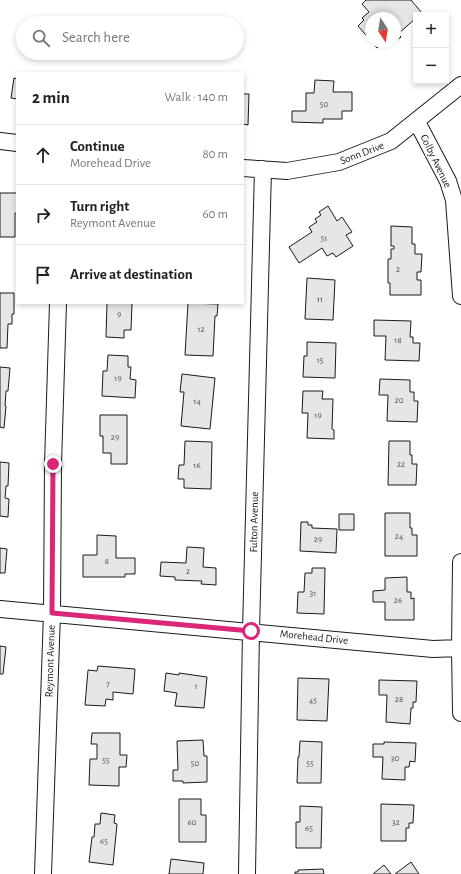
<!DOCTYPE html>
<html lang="en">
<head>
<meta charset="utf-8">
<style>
	:root { --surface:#fff; --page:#f6f6f6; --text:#222; --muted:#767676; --line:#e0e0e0 }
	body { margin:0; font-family:"Alegreya Sans",sans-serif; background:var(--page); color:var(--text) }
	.controls { position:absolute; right:12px; top:12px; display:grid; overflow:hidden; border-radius:0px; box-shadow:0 2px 6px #0003 }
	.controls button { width:36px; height:36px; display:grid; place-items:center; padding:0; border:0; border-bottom:1px solid var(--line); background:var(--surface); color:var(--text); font:20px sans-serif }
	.compass { position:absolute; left:365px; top:12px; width:36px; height:36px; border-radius:50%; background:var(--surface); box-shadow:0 2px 6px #0003; rotate:168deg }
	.stop { position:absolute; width:12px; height:12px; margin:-9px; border:3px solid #db2777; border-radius:50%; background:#fff }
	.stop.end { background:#db2777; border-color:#fff; box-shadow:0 1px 4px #0008 }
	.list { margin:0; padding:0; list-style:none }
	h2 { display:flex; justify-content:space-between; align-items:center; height:52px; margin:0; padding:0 16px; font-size:17px }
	h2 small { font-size:13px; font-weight:400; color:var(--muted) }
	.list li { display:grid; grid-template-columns:26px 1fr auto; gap:12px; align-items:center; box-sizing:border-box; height:60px; padding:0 16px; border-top:1px solid var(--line) }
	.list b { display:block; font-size:15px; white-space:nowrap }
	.list p { margin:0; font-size:13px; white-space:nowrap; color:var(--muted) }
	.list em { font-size:13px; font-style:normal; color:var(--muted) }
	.icon { flex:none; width:22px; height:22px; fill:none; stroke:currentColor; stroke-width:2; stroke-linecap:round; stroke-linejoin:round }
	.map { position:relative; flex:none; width:461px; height:874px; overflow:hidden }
	.search { position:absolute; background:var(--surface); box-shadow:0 2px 6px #0003; left:16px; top:16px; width:228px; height:44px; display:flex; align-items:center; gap:10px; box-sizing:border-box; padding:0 14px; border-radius:22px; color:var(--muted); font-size:15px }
	.panel { position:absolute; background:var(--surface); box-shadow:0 2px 6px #0003; left:16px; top:72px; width:228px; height:232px; border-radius:0px }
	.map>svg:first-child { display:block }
	.building { fill:#e6e6e6; stroke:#1a1a1a }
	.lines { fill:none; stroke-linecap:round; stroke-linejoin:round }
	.minor-casing { stroke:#1a1a1a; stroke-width:18 }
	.minor { stroke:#fff; stroke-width:16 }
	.route { stroke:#db2777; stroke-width:5 }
	.labels { text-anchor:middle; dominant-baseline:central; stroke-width:3; stroke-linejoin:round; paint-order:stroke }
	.number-label { font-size:9px; fill:#4d4d4d }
	.street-label { font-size:11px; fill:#1a1a1a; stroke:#fff }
</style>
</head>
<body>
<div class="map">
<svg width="461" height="874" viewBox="0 0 461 874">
	<rect width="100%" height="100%" fill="#fff"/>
	<path class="building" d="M366,0H411L422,13L419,15H416V18L398,34L401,37L397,40L395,39V18H371V41L358,26L364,20L362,18L369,12L362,4Z
		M372,42H384L377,48Z
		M14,78L17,79V99L11,98Z
		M315,80L334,81L333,92H352V111H342V119H323V123L292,122V111H306V93H314Z
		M243,94H249L248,125L243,124Z
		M0,193H17V214L15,213V237H0Z
		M328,206L337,221L342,217L352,232L346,235L353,246L336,257L333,253L327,256L322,248L299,263L289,247L312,232L309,227L317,222L315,219L321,215L319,212Z
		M391,226L412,227V244H415V254H422L421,272H417V280H421V295H390V283H388V259H391V249H394V246H391Z
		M307,278L335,280L333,320L305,319Z
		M0,293H14V314H12V324H8L7,348H0Z
		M107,303H132L131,330H124V338L106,337Z
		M188,303L218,304L217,316H215L213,356L185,355Z
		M374,320L411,321L410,337H413V343H420L419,361L385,360L386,336H374Z
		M307,342L336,343L335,378L303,377L304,356H307Z
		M108,355L128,356V367H131L130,379L136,380L135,398L102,396L103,371H107Z
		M0,367L10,368L8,391H6L5,406H6L4,428L0,427Z
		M182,374L215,378L210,429L181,426L184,392H180Z
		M380,379L410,380V392H414V401H418L417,422L387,421L388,395H379Z
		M303,391H323L322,399H333L332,429L334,430V439L307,438L308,413H302Z
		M100,415H127V464H111V453H103V436H100Z
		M185,441L212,442L211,489L184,488V479H178L179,465H184Z
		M389,441H410V455H412V464H417L416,485H388Z
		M0,462L9,463L8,486H6L5,498L9,499L8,517L0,516Z
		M385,513H410V528H412V535H417V556H385Z
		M339,514H354V530H339Z
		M301,522H308V525H312V528L337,529L336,553L300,551Z
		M97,535L116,536V558H135V574H125V577H83V555H97Z
		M187,547L204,548L203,567L216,568V585L201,584L202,581L175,580V577L160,576L161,562L186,563Z
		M0,548L7,549L5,573H0Z
		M312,568H325L324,614L297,613L298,592H304L305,573H312Z
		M407,577V592H411V599L414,598V620H385V602H373V591L385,590V578Z
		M0,646L6,647L3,674H0Z
		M98,666L135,669L133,694L113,692V700L106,699L105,706L85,705L88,670L97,671Z
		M166,673L179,675V673L207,677L204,708L175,706L177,693L164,691Z
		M298,678L329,679L327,721L297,720Z
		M379,680L417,681L416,702H413V708H411L410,724L386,722L387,695H379Z
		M92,733H120V755H127L126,767H119V786L89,785L90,759H97V744H91Z
		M203,740L204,756H207V782L183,783V781H173V770H178L177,741Z
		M300,741L322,742L321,783H297L298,757H299Z
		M384,742L416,743L415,762L410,761L409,767H405V780L382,779L383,757H373V744H384Z
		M179,799H201V815H206V842H179Z
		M381,804L414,805L413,823H409V828H406V841H381Z
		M300,806L322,807L321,848H296V822H300Z
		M101,813L115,815L114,823L117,824L113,865L89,862L92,837H94L95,824H100Z
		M171,859L204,863L203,874H169Z
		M411,862L419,874H395Z
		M384,865L391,874H373Z
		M323,869L324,874H295V872H298V870Z"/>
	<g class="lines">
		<g class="minor-casing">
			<path id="minor" d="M417,122L448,181L454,200L461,296
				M0,141L17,143
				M243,168L287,171L339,162L391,141L461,85
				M461,562L460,648L461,713
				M0,609L433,649L460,648
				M43,874L52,613L53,464L58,303
				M247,874L251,631L263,169"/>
		</g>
		<use href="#minor" class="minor"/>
	</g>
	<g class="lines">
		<path class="route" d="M53,464L52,613L251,631"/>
	</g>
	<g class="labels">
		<g class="number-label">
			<text x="324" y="104">50</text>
			<text x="324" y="238">51</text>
			<text x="398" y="269">2</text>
			<text x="320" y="299">11</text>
			<text x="119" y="314">9</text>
			<text x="201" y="329">12</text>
			<text x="398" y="340">18</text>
			<text x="320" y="360">15</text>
			<text x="118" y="378">19</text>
			<text x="399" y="400">20</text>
			<text x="197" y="401">14</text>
			<text x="318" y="415">19</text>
			<text x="115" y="437">29</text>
			<text x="401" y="464">22</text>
			<text x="197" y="465">16</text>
			<text x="399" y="536">24</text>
			<text x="318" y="539">29</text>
			<text x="107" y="561">8</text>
			<text x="188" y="571">2</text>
			<text x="313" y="593">31</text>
			<text x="398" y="600">26</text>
			<text x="108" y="684">7</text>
			<text x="196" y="686">1</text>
			<text x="399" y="699">28</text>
			<text x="313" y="700">45</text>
			<text x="395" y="758">30</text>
			<text x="106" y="760">55</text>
			<text x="195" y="763">50</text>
			<text x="310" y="763">55</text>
			<text x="192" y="822">60</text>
			<text x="396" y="822">32</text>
			<text x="309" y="828">65</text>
			<text x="104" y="841">65</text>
		</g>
		<g class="street-label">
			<text transform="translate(362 153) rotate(-21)">Sonn Drive</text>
			<text transform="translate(436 161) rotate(64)">Colby Avenue</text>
			<text transform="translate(254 522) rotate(-89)">Fulton Avenue</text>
			<text transform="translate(314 637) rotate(6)">Morehead Drive</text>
			<text transform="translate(50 661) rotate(-88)">Reymont Avenue</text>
		</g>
	</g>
</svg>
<div class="controls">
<button>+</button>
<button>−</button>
</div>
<svg class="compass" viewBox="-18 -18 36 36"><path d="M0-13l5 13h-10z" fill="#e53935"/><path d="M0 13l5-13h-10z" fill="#767676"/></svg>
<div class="stop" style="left:251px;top:631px"></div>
<div class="stop end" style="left:53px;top:464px"></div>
<div class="search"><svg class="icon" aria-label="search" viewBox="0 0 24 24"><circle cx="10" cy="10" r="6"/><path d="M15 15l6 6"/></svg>Search here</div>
<section class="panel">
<h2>2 min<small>Walk · 140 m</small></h2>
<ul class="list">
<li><svg class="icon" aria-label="ahead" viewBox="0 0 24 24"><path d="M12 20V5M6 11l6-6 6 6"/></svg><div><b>Continue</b><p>Morehead Drive</p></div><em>80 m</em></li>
<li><svg class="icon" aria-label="right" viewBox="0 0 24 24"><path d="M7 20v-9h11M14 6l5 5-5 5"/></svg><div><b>Turn right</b><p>Reymont Avenue</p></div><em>60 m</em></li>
<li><svg class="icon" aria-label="arrive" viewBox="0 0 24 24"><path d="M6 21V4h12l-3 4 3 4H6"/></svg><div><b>Arrive at destination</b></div></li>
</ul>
</section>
</div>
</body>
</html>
